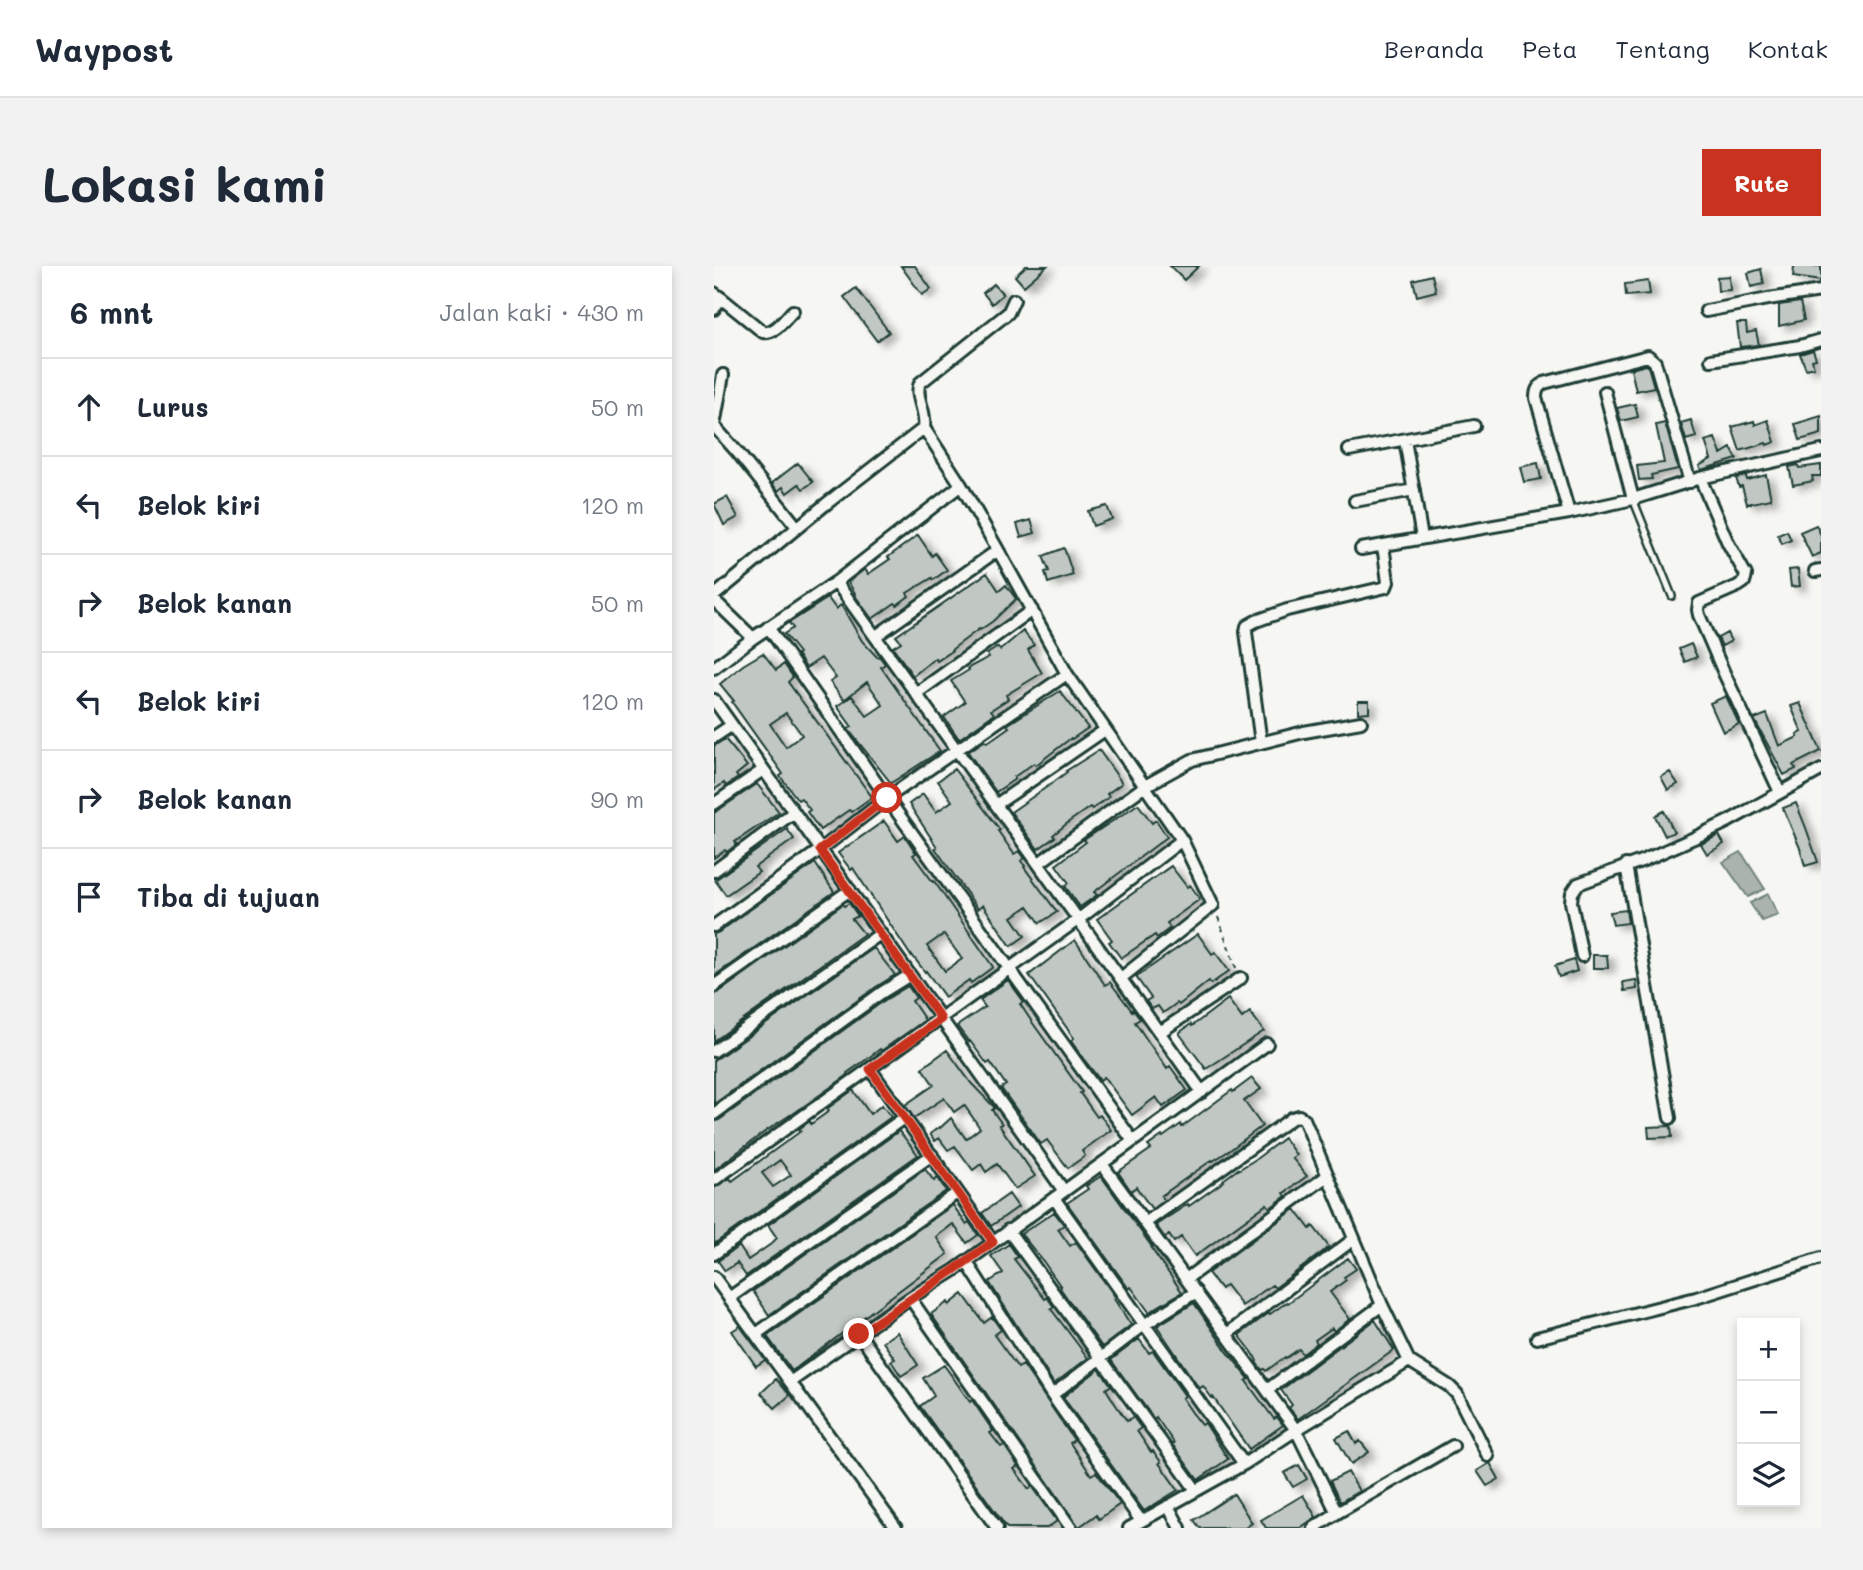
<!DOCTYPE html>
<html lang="id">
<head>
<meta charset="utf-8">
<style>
	:root { --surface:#fff; --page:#f2f2f3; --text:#1f2937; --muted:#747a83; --line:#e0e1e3; --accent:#c8321e }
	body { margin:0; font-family:Mali,sans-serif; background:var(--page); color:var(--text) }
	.controls { position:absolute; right:21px; bottom:21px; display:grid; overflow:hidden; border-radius:0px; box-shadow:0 4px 10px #0003 }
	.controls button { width:63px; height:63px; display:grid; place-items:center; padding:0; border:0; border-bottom:2px solid var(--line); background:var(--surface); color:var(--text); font:35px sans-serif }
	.stop { position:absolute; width:21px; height:21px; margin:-16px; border:5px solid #c8321e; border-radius:50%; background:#fff }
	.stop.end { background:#c8321e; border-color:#fff; box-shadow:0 2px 7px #0008 }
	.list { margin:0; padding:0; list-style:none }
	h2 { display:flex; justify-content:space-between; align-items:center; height:91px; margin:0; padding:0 28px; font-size:30px }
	h2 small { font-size:23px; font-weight:400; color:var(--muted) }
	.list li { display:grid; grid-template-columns:46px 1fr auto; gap:21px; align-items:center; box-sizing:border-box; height:98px; padding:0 28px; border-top:2px solid var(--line) }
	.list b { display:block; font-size:26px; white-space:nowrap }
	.list em { font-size:23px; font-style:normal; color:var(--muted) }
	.icon { flex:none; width:38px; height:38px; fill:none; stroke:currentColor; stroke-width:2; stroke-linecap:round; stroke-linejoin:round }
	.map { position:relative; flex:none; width:1107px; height:1262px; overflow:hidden; border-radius:0px }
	header { display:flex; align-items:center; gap:42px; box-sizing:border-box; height:98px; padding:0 35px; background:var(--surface); border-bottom:2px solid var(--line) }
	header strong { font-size:33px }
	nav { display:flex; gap:38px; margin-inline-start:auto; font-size:24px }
	.intro { display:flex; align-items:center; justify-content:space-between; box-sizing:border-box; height:168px; padding:0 42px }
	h1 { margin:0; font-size:49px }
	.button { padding:18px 32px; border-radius:0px; background:var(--accent); color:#fff; font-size:24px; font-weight:700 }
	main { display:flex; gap:42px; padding:0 42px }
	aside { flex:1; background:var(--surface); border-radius:0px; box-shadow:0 4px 10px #0003 }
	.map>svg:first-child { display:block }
	.water { fill:#aab3ae; stroke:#72847d; stroke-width:2 }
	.building { fill:#c1c8c3; stroke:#1f3d34; stroke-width:2; fill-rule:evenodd; filter:url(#shadow) }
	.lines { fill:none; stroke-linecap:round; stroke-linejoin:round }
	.lane-casing { stroke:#1f3d34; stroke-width:10 }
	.street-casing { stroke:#1f3d34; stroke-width:16 }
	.path { stroke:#1f3d34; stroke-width:2; stroke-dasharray:5 5; stroke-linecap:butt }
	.lane { stroke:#f6f6f2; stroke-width:5 }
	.street { stroke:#f6f6f2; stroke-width:10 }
	.route { stroke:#c8321e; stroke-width:9 }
</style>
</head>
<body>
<header>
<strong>Waypost</strong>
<nav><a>Beranda</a><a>Peta</a><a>Tentang</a><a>Kontak</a></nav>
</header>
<div class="intro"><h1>Lokasi kami</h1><a class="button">Rute</a></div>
<main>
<aside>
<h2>6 mnt<small>Jalan kaki · 430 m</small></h2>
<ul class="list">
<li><svg class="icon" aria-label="ahead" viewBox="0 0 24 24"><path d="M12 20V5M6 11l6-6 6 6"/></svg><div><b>Lurus</b></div><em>50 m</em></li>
<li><svg class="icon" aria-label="left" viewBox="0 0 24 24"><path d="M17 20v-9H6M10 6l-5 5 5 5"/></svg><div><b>Belok kiri</b></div><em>120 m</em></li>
<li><svg class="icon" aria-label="right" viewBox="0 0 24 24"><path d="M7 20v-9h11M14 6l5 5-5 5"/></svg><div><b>Belok kanan</b></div><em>50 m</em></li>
<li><svg class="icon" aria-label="left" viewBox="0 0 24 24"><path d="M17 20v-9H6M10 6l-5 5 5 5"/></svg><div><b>Belok kiri</b></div><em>120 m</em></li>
<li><svg class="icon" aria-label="right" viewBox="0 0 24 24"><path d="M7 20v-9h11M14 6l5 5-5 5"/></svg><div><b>Belok kanan</b></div><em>90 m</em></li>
<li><svg class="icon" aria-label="arrive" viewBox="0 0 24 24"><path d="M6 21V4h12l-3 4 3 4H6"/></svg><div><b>Tiba di tujuan</b></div></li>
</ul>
</aside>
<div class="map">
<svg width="1107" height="1262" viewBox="0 0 1107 1262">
	<defs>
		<filter id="shadow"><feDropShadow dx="7" dy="4" stdDeviation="3.5" flood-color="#0004"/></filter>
	</defs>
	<rect width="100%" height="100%" fill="#f6f6f2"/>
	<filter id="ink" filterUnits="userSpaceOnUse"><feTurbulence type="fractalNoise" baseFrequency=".0143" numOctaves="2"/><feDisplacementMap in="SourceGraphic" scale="14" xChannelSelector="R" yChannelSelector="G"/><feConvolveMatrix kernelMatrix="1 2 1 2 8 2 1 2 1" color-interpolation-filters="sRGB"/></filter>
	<g filter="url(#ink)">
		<path class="water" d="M1027,586L1051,623L1034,631L1009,596Z
			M1054,628L1064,649L1048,655L1036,637Z"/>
		<path class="building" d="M187,0H201L217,23L208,29Z
			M312,0H333L310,20L301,10Z
			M456,0H485L470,14Z
			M1080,0H1107V15L1079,11Z
			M1047,3L1050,18L1037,21L1034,7Z
			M718,9L722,25L703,30L699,14Z
			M1015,10L1016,24L1004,25L1003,11Z
			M934,15L936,28L912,30L911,18Z
			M280,18L289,28L278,38L269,27Z
			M142,22L175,66L163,75L130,31Z
			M1086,36L1090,54L1065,60V39Z
			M1023,57H1032L1033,67L1042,65L1045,79L1026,81Z
			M1099,84L1102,93L1098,94L1100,101L1092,103L1086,88Z
			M932,99L934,100L940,121L922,125L917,103Z
			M921,138L924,151L907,155L903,142Z
			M1107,150V168L1086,174L1081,158Z
			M977,154L982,171L972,174L967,157Z
			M1054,154L1061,176L1053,179L1052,177L1026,185L1018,161L1040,155L1041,159Z
			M951,157L964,203L937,209L938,213L925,214L923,200L950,197L942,159Z
			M1001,172L1007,188L1017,182L1023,193L987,204L985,200L997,193L991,175Z
			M84,197L99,216L89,223L85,218L73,227L69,221L64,225L58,217Z
			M824,197L827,213L810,216L806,201Z
			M1084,199L1085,202L1107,199V210H1098L1099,215L1079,219L1075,201Z
			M1052,209L1057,233L1033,238L1028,220L1025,221L1022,212L1032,210L1033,214Z
			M13,231L24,251L10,259L0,238Z
			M393,240L398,253L379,260L374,245Z
			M317,254L321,267L307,271L303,258Z
			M1102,259L1107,269V287L1098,291L1086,266Z
			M1073,265L1077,274L1068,278L1064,269Z
			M204,269L218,290L221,287L233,304L219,314L218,312L193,327L195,330L183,339L181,337L158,353L140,328L141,327L134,316L151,303L154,308L176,293L174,291Z
			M350,282L359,309L334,317L331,306L335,305L329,290Z
			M1084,303L1086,320L1077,321L1075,304Z
			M273,307L285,325L292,319L302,333L279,355L266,364L265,363L237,384L238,385L223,395L221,392L199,410L179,381L187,376L182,370Z
			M114,332L122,343L127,339L148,375L163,391L165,390L171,398L167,401L226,485L177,517L134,463L138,461L123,440L138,430L153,450L169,439L153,416L130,434L116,416L122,412L107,392L92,402L83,388L85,387L70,368L79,362L75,357Z
			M309,365L320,379L314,384L328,407L292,429L294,433L277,444L280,448L245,473L230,451L251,436L237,415L255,404L254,402L275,391L273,388L284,381L286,384Z
			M1013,367L1017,375L1008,380L1004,372Z
			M977,378L983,391L971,396L965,383Z
			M49,387L62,404L70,398L79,411L74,416L158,531L137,546L135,544L106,564L93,546L96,544L87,532L84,534L66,510L69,508L18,436L20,435L6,418L29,399ZM72,447L88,469L72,481L56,458Z
			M346,425L374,462L358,473L357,472L322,499L320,497L300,511L301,513L282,526L254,486L270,475L274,476L295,461L293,459Z
			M1012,430L1025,458L1009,466L996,437Z
			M644,435H655V446L644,447Z
			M1086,437L1107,485L1079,499L1082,503L1070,509L1040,453L1053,448L1065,480L1084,471L1083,469L1088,466L1077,440Z
			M11,473L33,500L22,509L24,512L12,520L10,517L0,524V480Z
			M385,484L408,517L393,528L395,531L378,543L376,541L356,555L339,569L341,571L324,583L297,546L337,518L353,506L352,505Z
			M240,503L286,564L284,565L300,588L305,585L311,592L307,595L311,600L310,601L343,646L326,657L314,640L298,651L311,670L297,680L269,639L264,643L221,582L223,581L195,538L209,528L222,546L238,535L224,515Z
			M956,506L964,518L954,524L947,511Z
			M43,518L65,546L21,576L23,578L13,586L11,584L0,592V547Z
			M1082,537L1092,562L1104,596L1091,600L1086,582L1069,542Z
			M424,538L438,557L442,554L453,571L380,626L383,629L366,641L351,620L355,617L342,599L372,576L370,574Z
			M950,545L960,566L951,570L941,550Z
			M170,555L184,575L191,570L202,587L199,589L219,616L220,615L279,701L257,717L255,714L231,731L212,705L211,706L198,689L197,690L139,602L137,604L124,587ZM230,668L248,693L231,705L213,680Z
			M73,563L80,573L41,601L45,606L12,629L1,614Z
			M1005,569L1010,578L993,588L987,578Z
			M101,597L120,626L0,710V668L5,666Z
			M457,600L473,621L476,619L486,633L453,657L456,662L443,672L441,669L407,692L395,676L398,674L383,653Z
			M135,637L144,650L138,653L150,668L0,775V728L5,726L129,638L130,640Z
			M912,644L914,657L899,659L896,646Z
			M484,668L498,688L501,686L515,705L497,718L495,715L465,739L463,737L449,747L444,740L438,743L432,735L437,732L422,711Z
			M361,674L391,719L396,716L418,745L419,744L426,753L421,756L435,777L453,803L456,800L473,824L449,841L442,831L418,849L390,811L386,814L365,787L357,774L360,772L315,709Z
			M160,682L181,709L162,721L0,838V793L5,791Z
			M879,689H893L894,702H879Z
			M860,694L863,705L845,711L841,700Z
			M294,714L310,736L306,738L318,756L368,826L366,827L383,851L386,849L397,864L368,885L371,890L354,902L333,874L327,878L287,822L292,819L276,796L273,798L256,775L255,776L243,760L271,741L266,734Z
			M922,714L923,723L910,725L909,716Z
			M194,720L202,732L198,735L211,754L167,785L166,783L153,793L133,807L134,809L76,850V849L49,867L0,904V856L5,854L171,734Z
			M514,733L528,752L536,746L550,765L492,803L465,767L477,758L478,760Z
			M233,784L257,817L281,842L278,844L288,858L285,859L321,910L301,923L283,898L272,906L267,898L259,904L241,880L234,884L225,872L221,875L216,868L225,861L226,862L237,852L252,873L266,862L250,839L240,846L230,832L200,852L191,839L220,819L208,802Z
			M538,812L547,823L530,835L548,860L516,884L499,895L498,894L447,930L450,934L438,943L422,921L417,925L404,906L437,883L434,880L448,870L449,871L467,858L468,861L518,824L519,826Z
			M139,824L156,848L168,839L177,851L0,978V922L16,912L18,915L87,865L85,863L96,855L97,858L115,845L114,842ZM66,894L77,909L59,921L48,907Z
			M957,860L958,871L935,872L934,861Z
			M185,865L204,889L32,1010L23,997L11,1005L4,995L25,980L34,994L57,978L63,972L54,959Z
			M570,872L582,889L578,892L593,910L570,927L572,930L556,942L553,938L481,990L467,971L460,976L455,969L451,972L442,959L474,938L475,940L510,915L509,914L524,903V904L542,893Z
			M211,903L220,915L224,912L232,925L55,1049L39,1025Z
			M387,910L438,981L437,982L468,1026L435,1046L417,1021L415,1023L353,937L374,923L372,920Z
			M295,928L304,941L277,960L268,947Z
			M239,939L252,958L255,956L264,969L253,977L239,958L222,971L234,988L78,1105L53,1070Z
			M581,943L596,963L599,960L615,981L561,1022L558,1019L528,1040L512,1019L507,1023L494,1007Z
			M340,946L350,959L344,963L356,980L362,976L402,1032L400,1033L402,1036L417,1059L388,1081L346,1022L347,1021L329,995L307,968Z
			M295,978L304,991L300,993L331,1033L333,1031L340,1041L337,1043L374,1092L340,1118L275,1016L289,1007L277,990Z
			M634,992L642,1003L630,1011L632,1014L616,1026L636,1053L620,1065L618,1062L601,1074L603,1077L589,1088L585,1083L572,1092L571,1091L552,1105L550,1103L548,1104L542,1096L543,1095L539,1087L525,1069L555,1047L556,1048L573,1036L574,1037Z
			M249,1028L270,1057L278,1051L287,1064L280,1069L304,1102L309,1099L360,1174L356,1177L364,1189L377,1209L382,1206L406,1238L385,1253L382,1249L365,1261L217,1048L234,1036L235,1039Z
			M480,1037L512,1084L535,1113L532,1115L560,1153L563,1151L569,1159L535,1183L499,1131L498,1132L489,1120L486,1122L484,1121L443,1060Z
			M661,1054L680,1084L584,1153L575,1142L578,1139L567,1124Z
			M26,1060L51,1094L42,1100L18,1065Z
			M183,1066L204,1099L187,1110L177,1095L181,1093L169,1076Z
			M425,1073L435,1087L439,1085L471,1130L468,1132L479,1148L488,1159L491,1157L514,1193L484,1214L458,1178L460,1177L442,1151L440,1153L397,1094Z
			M230,1099L256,1136L258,1134L279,1165L276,1167L287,1181L290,1179L304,1200L300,1203L315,1223L318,1220L343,1255L333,1262H293L206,1140L220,1130L209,1112Z
			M385,1103L397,1119L392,1123L402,1139L413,1155L419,1151L427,1162L423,1165L437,1186L439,1185L447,1196L445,1197L464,1224L430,1245L349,1131Z
			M62,1113L76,1129L61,1142L47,1127Z
			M635,1165L642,1178L646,1175L655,1186L637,1198L622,1172Z
			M776,1197L785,1213L773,1220L763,1205Z
			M585,1199L593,1213L579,1221L570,1207Z
			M634,1206L645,1225L626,1236L616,1215Z
			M520,1228L538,1257L531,1262H486L480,1254Z
			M589,1229L602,1251L586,1262H552L547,1254Z"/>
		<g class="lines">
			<g class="lane-casing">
				<path id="lane" d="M919,233L958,330"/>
			</g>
			<g class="street-casing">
				<path id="street" d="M0,27L7,32L0,43
					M7,32L49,66C61,68 71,53 79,45
					M300,34L294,47L206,117C200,130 213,145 210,162L247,219L284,284L353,408L468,574L499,639L407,712
					M992,45L1054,33L1107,25
					M997,94L1086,80L1107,74
					M9,109L0,160L24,187L83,261
					M891,126L919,233
					M691,174L708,272
					M635,184L760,160
					M986,212L1014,277L1032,309L1030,316L1024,320L985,337L984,344L985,349L1010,407L1066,526
					M641,235L700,224
					M855,247L822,132C822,124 824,121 830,117L934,90L941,96L976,216
					M647,283L855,247L919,233L986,212L1107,185
					M1101,305L1107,304
					M122,316L488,826
					M0,330L112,238L210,162
					M0,334L39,372
					M54,361L173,532L419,875
					M162,370L284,284
					M0,402L39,372L122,316L247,219
					M203,427L318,344
					M0,434L350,925
					M0,471L18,459
					M547,477L532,366L533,360L542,355L573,344L672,321L674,316L669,279
					M0,538L49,504
					M283,538L391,464
					M325,597L431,520L478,494L590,466L647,456
					M912,599L956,852
					M0,605L80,546
					M0,660L106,584L173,532L353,408
					M868,690L857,636L858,627L864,618L930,594L980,572L1015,555L1107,504
					M0,720L136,624
					M446,766L527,712
					M0,785L166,668
					M156,803L279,976
					M0,848L167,727L196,709
					M388,898L582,1164L623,1247
					M0,914L365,653L468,574
					M340,932L530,1198
					M294,964L482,1224
					M0,988L191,851
					M252,995L338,1129L427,1255
					M0,1011L182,1262
					M472,1013L613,910
					M15,1032L218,889
					M196,1032L357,1262
					M42,1068L243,927
					M145,1068L283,1262
					M513,1068L640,973
					M823,1072L982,1032L1107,992
					M695,1095L735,1120L743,1128L774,1190
					M76,1116L196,1032L241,1004L553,778
					M553,1124L668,1039
					M338,1129L430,1059L482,1026
					M454,1240L466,1262
					M415,1262L530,1198L582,1164L695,1095L668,1039L590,853L585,850L578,852L431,957
					M600,1262L623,1247L739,1180"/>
			</g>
			<path class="path" d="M504,651L522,702"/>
			<use href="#lane" class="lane"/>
			<use href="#street" class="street"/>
		</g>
	</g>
	<g class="lines" filter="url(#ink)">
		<path class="route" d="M145,1068L240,1004L279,976L156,803L227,753L106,584L173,532"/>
	</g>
</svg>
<div class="controls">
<button>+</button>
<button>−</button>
<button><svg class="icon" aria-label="layers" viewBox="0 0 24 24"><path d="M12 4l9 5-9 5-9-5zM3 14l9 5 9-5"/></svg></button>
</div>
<div class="stop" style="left:173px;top:532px"></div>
<div class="stop end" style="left:145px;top:1068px"></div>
</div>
</main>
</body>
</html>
